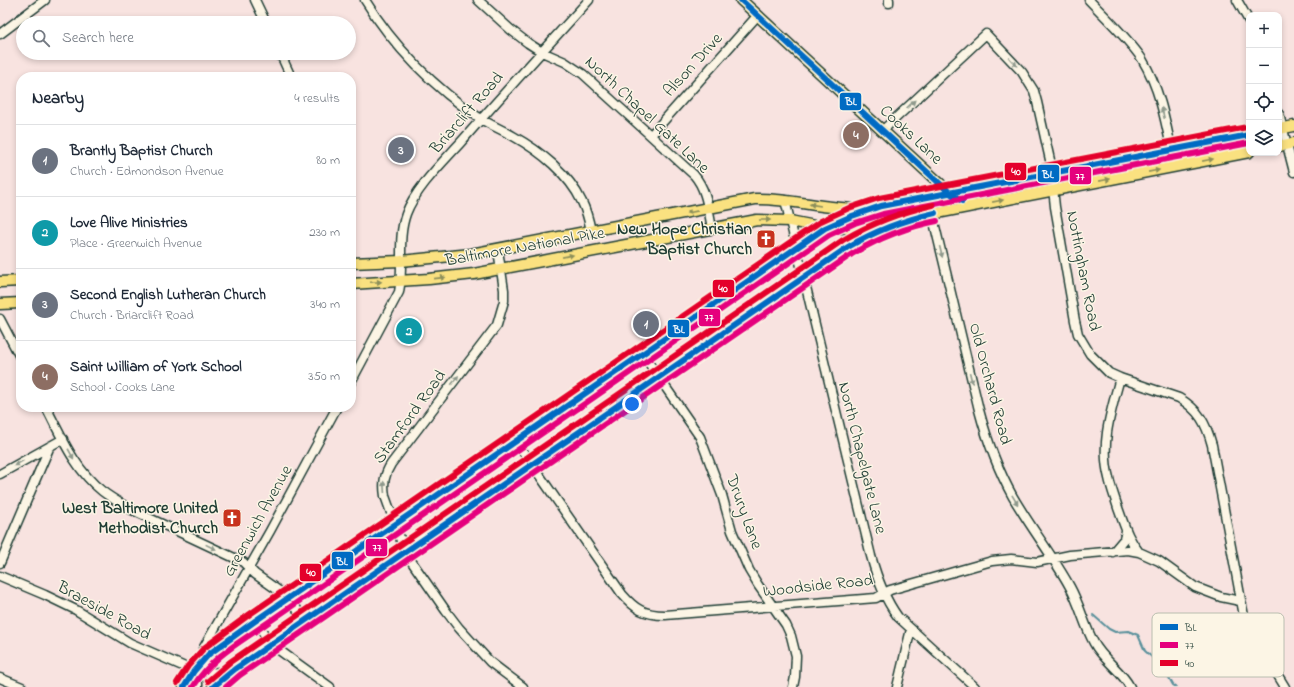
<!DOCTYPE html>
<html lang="en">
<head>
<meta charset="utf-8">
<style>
	:root { --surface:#fff; --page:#f2f2f3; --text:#1f2937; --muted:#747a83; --line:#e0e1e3; --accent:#c8321e }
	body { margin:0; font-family:"Indie Flower",sans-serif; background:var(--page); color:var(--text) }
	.controls { position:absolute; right:12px; top:12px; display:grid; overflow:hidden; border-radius:8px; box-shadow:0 2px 6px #0003 }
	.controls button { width:36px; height:36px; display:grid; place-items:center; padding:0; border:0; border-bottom:1px solid var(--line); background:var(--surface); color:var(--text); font:20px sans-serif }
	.you { position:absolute; left:632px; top:404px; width:14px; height:14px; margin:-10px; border:3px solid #fff; border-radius:50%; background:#1a73e8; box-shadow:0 0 0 6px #1a73e833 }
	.badge { display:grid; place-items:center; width:26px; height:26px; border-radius:50%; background:var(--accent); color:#fff; font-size:13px; font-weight:700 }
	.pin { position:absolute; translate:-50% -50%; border:2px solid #fff; box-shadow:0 1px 4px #0006 }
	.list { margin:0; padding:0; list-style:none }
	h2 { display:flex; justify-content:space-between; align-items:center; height:52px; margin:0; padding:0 16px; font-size:17px }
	h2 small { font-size:13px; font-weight:400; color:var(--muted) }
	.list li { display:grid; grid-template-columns:26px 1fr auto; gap:12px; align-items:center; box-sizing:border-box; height:72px; padding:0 16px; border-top:1px solid var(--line) }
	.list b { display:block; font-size:15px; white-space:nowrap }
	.list p { margin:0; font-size:13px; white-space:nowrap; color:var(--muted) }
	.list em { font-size:13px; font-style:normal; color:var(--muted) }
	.icon { flex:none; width:22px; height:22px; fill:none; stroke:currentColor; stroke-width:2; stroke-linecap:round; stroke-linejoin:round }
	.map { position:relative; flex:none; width:1294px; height:687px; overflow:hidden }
	.search { position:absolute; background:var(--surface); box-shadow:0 2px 6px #0003; left:16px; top:16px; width:340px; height:44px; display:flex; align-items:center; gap:10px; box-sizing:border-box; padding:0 14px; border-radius:22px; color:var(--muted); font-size:15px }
	.panel { position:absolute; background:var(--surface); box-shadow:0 2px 6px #0003; left:16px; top:72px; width:340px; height:340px; border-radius:16px }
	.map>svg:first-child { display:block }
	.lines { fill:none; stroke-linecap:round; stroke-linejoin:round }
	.stream { stroke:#59909b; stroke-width:2 }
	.minor-casing { stroke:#1f3d34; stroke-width:11 }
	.major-casing { stroke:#1f3d34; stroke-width:13 }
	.minor { stroke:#fcf5e5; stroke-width:8 }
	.major { stroke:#fae180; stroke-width:10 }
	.bus-1-casing { stroke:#fcf5e5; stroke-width:9 }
	.bus-2-casing { stroke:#fcf5e5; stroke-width:9 }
	.bus-3-casing { stroke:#fcf5e5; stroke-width:9 }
	.bus-1 { stroke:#006bc3; stroke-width:6 }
	.bus-2 { stroke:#e5007d; stroke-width:6 }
	.bus-3 { stroke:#e4002b; stroke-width:6 }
	.oneway { fill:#8e998c }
	.oneway2 { fill:#8c8f5a }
	.labels { text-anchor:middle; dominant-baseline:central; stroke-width:3; stroke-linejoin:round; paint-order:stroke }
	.street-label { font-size:17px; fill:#1f3d34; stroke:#fcf5e5 }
	.poi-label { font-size:17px; font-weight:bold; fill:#1f3d34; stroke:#fcf5e5; text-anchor:end }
	.key { fill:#fcf5e5; stroke:#babeb0; stroke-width:1 }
	.key-label { font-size:11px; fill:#1f3d34 }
	.line-badge { stroke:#fcf5e5; stroke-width:1.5 }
	.badge-label { font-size:11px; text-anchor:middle; font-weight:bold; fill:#fff }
</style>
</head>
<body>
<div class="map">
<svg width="1294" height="687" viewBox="0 0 1294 687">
	<rect width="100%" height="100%" fill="#f8e3e0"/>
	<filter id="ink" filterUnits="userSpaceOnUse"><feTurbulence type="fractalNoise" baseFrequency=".025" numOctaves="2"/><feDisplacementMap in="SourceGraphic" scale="8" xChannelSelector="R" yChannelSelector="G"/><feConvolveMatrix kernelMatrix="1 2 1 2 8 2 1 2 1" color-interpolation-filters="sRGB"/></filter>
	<g filter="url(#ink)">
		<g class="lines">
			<path class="stream" d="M1093,615L1109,629L1115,632L1128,631L1138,635L1145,651L1163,667L1173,685L1176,687"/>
			<g class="minor-casing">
				<path id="minor" d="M255,0L266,23
					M365,0C393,46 435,89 481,119C491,125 502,130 513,136C540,151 569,174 582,202C587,212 589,221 591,231
					M478,0L511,30L528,43L542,52L565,62L583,74L694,175C707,190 708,210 712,228
					M889,0V3
					M1089,0C1107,19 1127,37 1142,59C1162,92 1167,130 1175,167
					M1237,0L1249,21
					M0,34L45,0
					M280,53L291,77
					M1279,114L1294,172
					M883,130L986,34L1022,72L1034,91L1037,102L1050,160L1055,207L1075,321L1078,334L1090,354L1109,373L1120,378L1179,398C1199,410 1206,423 1212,445L1244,616L1255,638L1285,687
					M651,135L758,15
					M928,197L979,410C987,440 998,470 1013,497C1031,528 1053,556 1070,587C1080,605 1084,625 1094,643C1103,660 1121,670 1130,687
					M785,200L871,556C877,578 884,598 898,617L975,687
					M498,250L504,290V301L497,325L391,464C384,475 383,484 385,496L405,552L446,611L459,628L490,662L523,687
					M0,319L21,359
					M642,353L700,437L722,495L732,531L749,570L758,585L786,625L791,636L796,656L795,677L793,687
					M1120,378C1111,411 1100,444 1109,478C1111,488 1115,498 1118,508C1124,524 1128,539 1139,552
					M351,382L399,292C404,266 397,239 406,214C415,189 443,162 461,142C503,94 546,47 589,0
					M46,407C61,436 75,470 102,491C111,498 120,503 130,509L243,562L255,574L289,598L306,622
					M515,440L622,594C635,609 644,615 665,615L876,598L890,590L992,561L1011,559L1037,562L1070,555L1128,550L1139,552L1159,561L1195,587L1221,597L1240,601
					M0,474L63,439
					M1113,552L1124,539L1126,531
					M0,563L50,446
					M0,576L45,595L76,610L130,643L194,671L211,673L234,670
					M255,621L272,645L330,687
					M203,649L270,531L337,407
					M194,671L198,680V687
					M0,678L22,687
					M897,687L911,629"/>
			</g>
			<g class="major-casing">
				<path id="major" d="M741,0L950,193L963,202L974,206
					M1279,129L1294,126
					M1279,146L1294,143
					M351,263L401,261L471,254L755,199C791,198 827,210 863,209
					M0,282L21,281
					M351,284L429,279L474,274L757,220L790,221L825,228H845L861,227L887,222
					M0,304L21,303
					M184,687L194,671L209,654L255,621L825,228L852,216L881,206L1249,135
					M213,687L235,669L848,247L874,232L917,217L1249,152"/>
			</g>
			<use href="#minor" class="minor"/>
			<use href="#major" class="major"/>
			<g class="bus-1-casing">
				<path id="bus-1" d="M741,0L950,193L962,201
					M184,687L194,671L209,654L255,621L825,228L852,216L881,206L1249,135
					M213,687L235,669L848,247C875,231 904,220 935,213"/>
			</g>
			<g class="bus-2-casing">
				<path id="bus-2" d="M193,687C211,659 233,646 260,628L829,235L855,223L883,214L1249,143
					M226,687L240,675L852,254C879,238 906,227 937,221"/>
			</g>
			<g class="bus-3-casing">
				<path id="bus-3" d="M208,681L230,662L843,240C872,223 901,212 933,205
					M177,683L188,666L204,648L250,614L821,221L849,208L879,198L1247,127"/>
			</g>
			<use href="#bus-1" class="bus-1"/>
			<use href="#bus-2" class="bus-2"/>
			<use href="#bus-3" class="bus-3"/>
		</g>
		<defs><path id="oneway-solid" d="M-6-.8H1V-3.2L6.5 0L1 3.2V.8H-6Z"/></defs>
		<g class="oneway">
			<use href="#oneway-solid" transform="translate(1013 62) rotate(47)"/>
			<use href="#oneway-solid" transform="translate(911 104) rotate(-43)"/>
			<use href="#oneway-solid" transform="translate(1163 113) rotate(-103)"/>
			<use href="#oneway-solid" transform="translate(941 252) rotate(76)"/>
			<use href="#oneway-solid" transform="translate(971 378) rotate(76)"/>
			<use href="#oneway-solid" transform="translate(455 380) rotate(-52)"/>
			<use href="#oneway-solid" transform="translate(71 454) rotate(61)"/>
			<use href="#oneway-solid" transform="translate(19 463) rotate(151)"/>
			<use href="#oneway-solid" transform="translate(384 487) rotate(-94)"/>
			<use href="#oneway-solid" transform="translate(1015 500) rotate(59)"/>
			<use href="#oneway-solid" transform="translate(211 547) rotate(26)"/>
		</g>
		<g class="oneway2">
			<use href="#oneway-solid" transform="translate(1208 160) rotate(-11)"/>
			<use href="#oneway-solid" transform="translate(1154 171) rotate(-11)"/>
			<use href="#oneway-solid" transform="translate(1105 180) rotate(-11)"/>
			<use href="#oneway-solid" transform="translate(998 201) rotate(-11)"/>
			<use href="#oneway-solid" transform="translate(815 205) rotate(-171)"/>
			<use href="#oneway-solid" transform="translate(692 212) rotate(169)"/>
			<use href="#oneway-solid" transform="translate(765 220)"/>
			<use href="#oneway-solid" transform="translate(568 256) rotate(-11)"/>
			<use href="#oneway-solid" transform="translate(440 278) rotate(-6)"/>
			<use href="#oneway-solid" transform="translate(376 282) rotate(-3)"/>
		</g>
	</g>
	<defs>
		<g id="church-square" transform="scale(1)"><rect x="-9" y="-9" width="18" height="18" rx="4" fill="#c8321e" stroke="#fcf5e5"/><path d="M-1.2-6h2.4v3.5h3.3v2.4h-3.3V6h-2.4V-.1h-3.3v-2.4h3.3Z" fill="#fff"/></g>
	</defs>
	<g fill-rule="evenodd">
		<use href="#church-square" x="766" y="239"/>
		<use href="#church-square" x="232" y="518"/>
	</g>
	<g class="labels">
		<g class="street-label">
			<text transform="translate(693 65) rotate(-48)">Alson Drive</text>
			<text transform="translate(467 113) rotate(-49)">Briarclift Road</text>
			<text transform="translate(647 115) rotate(43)">North Chapel Gate Lane</text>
			<text transform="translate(911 135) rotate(43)">Cooks Lane</text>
			<text transform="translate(525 247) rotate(-10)">Baltimore National Pike</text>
			<text transform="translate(1083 271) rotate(79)">Nottingham Road</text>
			<text transform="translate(990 384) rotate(75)">Old Orchard Road</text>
			<text transform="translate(410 417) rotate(-54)">Stamford Road</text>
			<text transform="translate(862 458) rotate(76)">North Chapelgate Lane</text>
			<text transform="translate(744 512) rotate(70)">Drury Lane</text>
			<text transform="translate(258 521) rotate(-61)">Greenwich Avenue</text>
			<text transform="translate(818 586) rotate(-6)">Woodside Road</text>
			<text transform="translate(104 611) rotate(29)">Braeside Road</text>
		</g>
		<g class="poi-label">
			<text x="752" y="229">New Hope Christian<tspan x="752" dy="20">Baptist Church</tspan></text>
			<text x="218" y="508">West Baltimore United<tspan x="218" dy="20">Methodist Church</tspan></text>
		</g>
	</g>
	<rect x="1152" y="613" width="132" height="64" rx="6" class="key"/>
	<rect x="1160" y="624" width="18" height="6" fill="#006bc3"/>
	<rect x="1160" y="642" width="18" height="6" fill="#e5007d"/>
	<rect x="1160" y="660" width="18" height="6" fill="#e4002b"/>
	<g class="key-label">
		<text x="1185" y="631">BL</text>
		<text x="1185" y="649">77</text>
		<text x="1185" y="667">40</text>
	</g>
	<g class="line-badge">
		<rect x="839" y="92" width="23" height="19" rx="4" fill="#006bc3"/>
		<rect x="1004" y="162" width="23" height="19" rx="4" fill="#e4002b"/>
		<rect x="1037" y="164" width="23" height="19" rx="4" fill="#006bc3"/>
		<rect x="1069" y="166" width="23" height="19" rx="4" fill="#e5007d"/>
		<rect x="712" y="279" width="23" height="19" rx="4" fill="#e4002b"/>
		<rect x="698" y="308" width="23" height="19" rx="4" fill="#e5007d"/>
		<rect x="667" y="319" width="23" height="19" rx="4" fill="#006bc3"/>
		<rect x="365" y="538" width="23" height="19" rx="4" fill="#e5007d"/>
		<rect x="331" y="551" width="23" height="19" rx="4" fill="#006bc3"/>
		<rect x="299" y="563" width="23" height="19" rx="4" fill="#e4002b"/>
	</g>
	<g class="badge-label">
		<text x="851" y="105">BL</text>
		<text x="1016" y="175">40</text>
		<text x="1048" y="178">BL</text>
		<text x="1080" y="180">77</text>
		<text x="723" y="292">40</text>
		<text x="709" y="321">77</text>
		<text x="679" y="333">BL</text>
		<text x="377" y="551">77</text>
		<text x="342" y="565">BL</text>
		<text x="311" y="576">40</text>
	</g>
</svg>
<div class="controls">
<button>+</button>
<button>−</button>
<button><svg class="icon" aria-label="locate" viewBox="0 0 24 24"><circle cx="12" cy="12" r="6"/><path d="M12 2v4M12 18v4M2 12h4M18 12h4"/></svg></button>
<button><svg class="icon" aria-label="layers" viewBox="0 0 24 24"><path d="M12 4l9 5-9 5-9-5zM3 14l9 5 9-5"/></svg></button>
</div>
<div class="you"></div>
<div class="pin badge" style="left:646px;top:324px;background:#6b7280">1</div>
<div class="pin badge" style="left:409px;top:331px;background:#0f9aa8">2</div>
<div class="pin badge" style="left:401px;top:150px;background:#6b7280">3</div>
<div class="pin badge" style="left:856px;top:135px;background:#8d6e63">4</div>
<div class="search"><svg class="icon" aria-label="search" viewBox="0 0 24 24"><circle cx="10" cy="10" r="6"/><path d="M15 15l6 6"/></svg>Search here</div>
<section class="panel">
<h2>Nearby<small>4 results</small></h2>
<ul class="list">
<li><span class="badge" style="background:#6b7280">1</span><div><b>Brantly Baptist Church</b><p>Church · Edmondson Avenue</p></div><em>80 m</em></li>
<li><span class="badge" style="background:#0f9aa8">2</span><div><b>Love Alive Ministries</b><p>Place · Greenwich Avenue</p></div><em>230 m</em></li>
<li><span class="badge" style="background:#6b7280">3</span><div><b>Second English Lutheran Church</b><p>Church · Briarclift Road</p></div><em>340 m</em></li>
<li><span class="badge" style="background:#8d6e63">4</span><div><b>Saint William of York School</b><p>School · Cooks Lane</p></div><em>350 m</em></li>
</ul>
</section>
</div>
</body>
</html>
